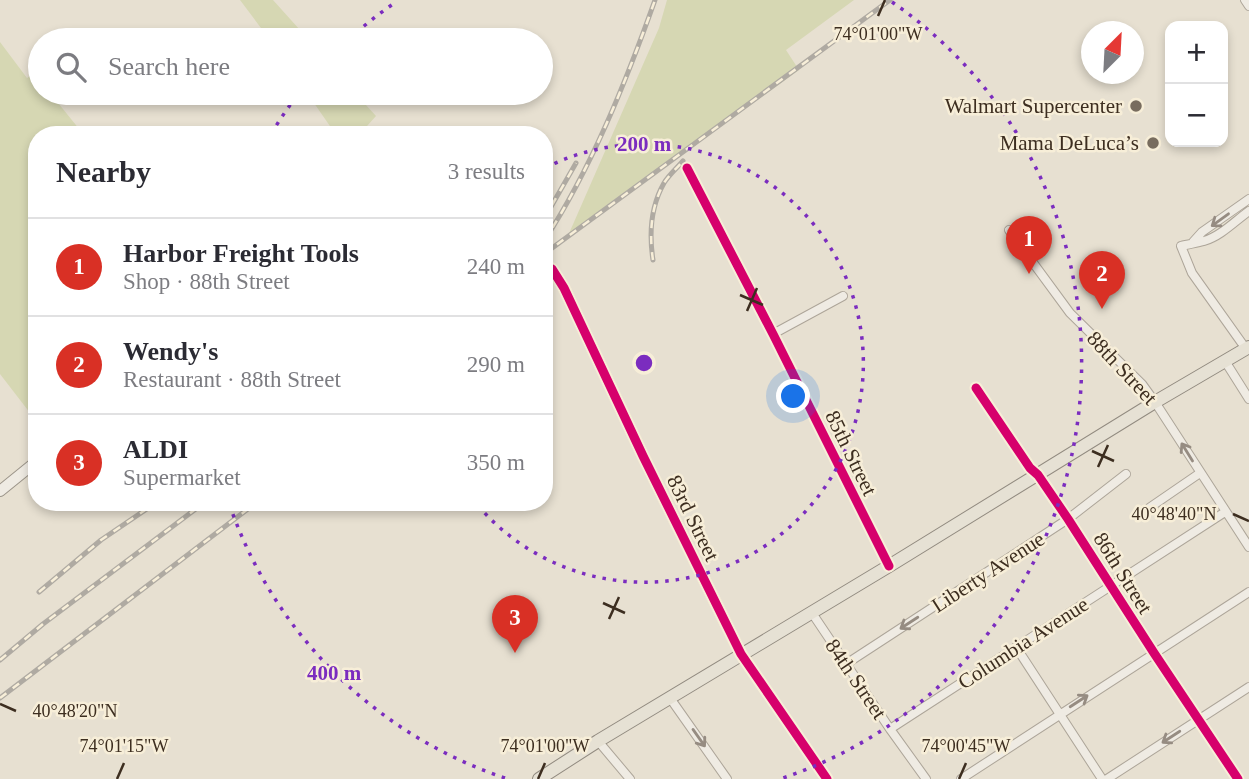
<!DOCTYPE html>
<html lang="en">
<head>
<meta charset="utf-8">
<style>
	:root { --surface:#fff; --page:#f7f7f7; --text:#2b2b33; --muted:#7c7c81; --line:#e1e1e2; --accent:#d93025 }
	body { margin:0; font-family:"Times New Roman",serif; background:var(--page); color:var(--text) }
	.controls { position:absolute; right:21px; top:21px; display:grid; overflow:hidden; border-radius:14px; box-shadow:0 4px 10px #0003 }
	.controls button { width:63px; height:63px; display:grid; place-items:center; padding:0; border:0; border-bottom:2px solid var(--line); background:var(--surface); color:var(--text); font:35px sans-serif }
	.compass { position:absolute; left:1081px; top:21px; width:63px; height:63px; border-radius:50%; background:var(--surface); box-shadow:0 4px 10px #0003; rotate:24deg }
	.you { position:absolute; left:794px; top:397px; width:24px; height:24px; margin:-18px; border:5px solid #fff; border-radius:50%; background:#1a73e8; box-shadow:0 0 0 10px #1a73e833 }
	.badge { display:grid; place-items:center; width:46px; height:46px; border-radius:50%; background:var(--accent); color:#fff; font-size:23px; font-weight:700 }
	.pin { position:absolute; translate:-50% -58px; filter:drop-shadow(0 2px 4px #0008) }
	.pin::after { content:''; position:absolute; top:37px; width:24px; height:21px; background:inherit; clip-path:polygon(0 0,100% 0,50% 100%) }
	.list { margin:0; padding:0; list-style:none }
	h2 { display:flex; justify-content:space-between; align-items:center; height:91px; margin:0; padding:0 28px; font-size:30px }
	h2 small { font-size:23px; font-weight:400; color:var(--muted) }
	.list li { display:grid; grid-template-columns:46px 1fr auto; gap:21px; align-items:center; box-sizing:border-box; height:98px; padding:0 28px; border-top:2px solid var(--line) }
	.list b { display:block; font-size:26px; white-space:nowrap }
	.list p { margin:0; font-size:23px; white-space:nowrap; color:var(--muted) }
	.list em { font-size:23px; font-style:normal; color:var(--muted) }
	.icon { flex:none; width:38px; height:38px; fill:none; stroke:currentColor; stroke-width:2; stroke-linecap:round; stroke-linejoin:round }
	.map { position:relative; flex:none; width:1249px; height:779px; overflow:hidden }
	.search { position:absolute; background:var(--surface); box-shadow:0 4px 10px #0003; left:28px; top:28px; width:525px; height:77px; display:flex; align-items:center; gap:18px; box-sizing:border-box; padding:0 24px; border-radius:38px; color:var(--muted); font-size:26px }
	.panel { position:absolute; background:var(--surface); box-shadow:0 4px 10px #0003; left:28px; top:126px; width:525px; height:385px; border-radius:28px }
	.map>svg:first-child { display:block }
	.green { fill:#d6d7b3 }
	.lines { fill:none; stroke-linecap:round; stroke-linejoin:round }
	.street-casing { stroke:#ada599; stroke-width:10 }
	.secondary-casing { stroke:#9c958a; stroke-width:12 }
	.primary-casing { stroke:#928b80; stroke-width:14 }
	.street { stroke:#efebe3; stroke-width:8 }
	.secondary { stroke:#efebe3; stroke-width:10 }
	.primary { stroke:#e6e1d4; stroke-width:12 }
	.rail-casing { stroke:#afaaa2; stroke-width:5 }
	.rail { stroke:#f7eed8; stroke-width:2.5; stroke-dasharray:8; stroke-linecap:butt }
	.cycleway-casing { stroke:#f7eed8; stroke-width:13 }
	.cycleway { stroke:#d6006c; stroke-width:9 }
	.oneway { stroke:#968c82 }
	.ticks { fill:none; stroke:#3d2e20; stroke-width:2.5 }
	.ring { fill:none; stroke:#7b2cbf; stroke-width:3.5; stroke-dasharray:3.5 7 }
	.poi-dot { fill:#786c5e; stroke:#f7eed8; stroke-width:2.5 }
	.labels { text-anchor:middle; dominant-baseline:central; stroke-width:5; stroke-linejoin:round; paint-order:stroke }
	.poi-label { font-size:21px; fill:#3d2e20; stroke:#f7eed8; text-anchor:end }
	.street-label { font-size:21px; fill:#3d2e20; stroke:#f7eed8 }
	.ticks-label { font-size:18px; text-anchor:middle; fill:#3d2e20; stroke:#f7eed8; stroke-width:5; stroke-linejoin:round; paint-order:stroke }
	.centre { fill:#7b2cbf; stroke:#f7eed8; stroke-width:3.5 }
	.ring-label { font-size:21px; text-anchor:middle; font-weight:bold; fill:#7b2cbf; stroke:#f7eed8; stroke-width:5; stroke-linejoin:round; paint-order:stroke }
</style>
</head>
<body>
<div class="map">
<svg width="1249" height="779" viewBox="0 0 1249 779">
	<rect width="100%" height="100%" fill="#e7e0d1"/>
	<path class="green" d="M240,0H273L309,40H270Z
		M667,0H854L786,50L799,70L567,238L659,28Z
		M0,42L27,78L34,73L40,81V93H50L84,135H37V422L0,374Z
		M307,93H355L376,116L359,135H341L332,129Z"/>
	<g class="lines">
		<g class="street-casing">
			<path id="street" d="M1245,0L1249,6
				M687,168L773,334L889,566
				M1009,230L1070,313L1142,384L1155,402L1249,547
				M1193,242L1202,232L1249,199
				M773,334L843,296
				M1246,349L1192,273L1181,246C1189,244 1197,243 1204,241C1221,236 1235,221 1249,211
				M1225,361L1249,399
				M976,388L1030,468L1038,475L1068,519L1154,653L1238,779
				M1149,508L1200,473
				M812,613L890,729L926,779
				M1016,647L1102,779
				M741,654L827,779
				M846,664L1068,519L1126,474
				M670,698L727,779
				M890,729L1225,512
				M598,741L630,779
				M961,779L1249,592
				M1107,779L1249,687"/>
		</g>
		<g class="secondary-casing">
			<path id="secondary" d="M544,264L552,269L564,288L643,456L741,654
				M0,491L37,461"/>
		</g>
		<g class="primary-casing">
			<path id="primary" d="M539,779L598,741L889,566L1155,402L1249,347"/>
		</g>
		<use href="#street" class="street"/>
		<use href="#secondary" class="secondary"/>
		<use href="#primary" class="primary"/>
		<g class="rail-casing">
			<path id="rail" d="M544,219L576,163
				M544,241C591,169 626,82 655,0
				M544,254L890,0
				M653,260C649,234 651,206 664,183C669,175 677,168 683,161
				M39,592L101,540L157,502
				M0,660L43,624L205,502
				M0,698L257,502"/>
		</g>
		<use href="#rail" class="rail"/>
		<g class="cycleway-casing">
			<path id="cycleway" d="M687,168L773,334L889,566
				M544,264L552,269L564,288L643,456L741,654L827,779
				M976,388L1030,468L1038,475L1068,519L1154,653L1238,779"/>
		</g>
		<use href="#cycleway" class="cycleway"/>
	</g>
	<defs><path id="oneway-shaft" d="M-6 0H5M1.5-3L5.5 0L1.5 3" fill="none" stroke-width="1.6" stroke-linecap="round" stroke-linejoin="round" transform="scale(1.75)"/></defs>
	<g class="oneway">
		<use href="#oneway-shaft" transform="translate(1220 220) rotate(144)"/>
		<use href="#oneway-shaft" transform="translate(1187 452) rotate(-122)"/>
		<use href="#oneway-shaft" transform="translate(909 623) rotate(147)"/>
		<use href="#oneway-shaft" transform="translate(1079 701) rotate(-33)"/>
		<use href="#oneway-shaft" transform="translate(1171 737) rotate(147)"/>
		<use href="#oneway-shaft" transform="translate(699 738) rotate(55)"/>
	</g>
	<path class="ticks" d="M878,16L885,0M740,295L763,305M747,311L757,288M1092,451L1114,461M1098,467L1108,445M1233,514L1249,521M603,603L625,613M609,619L619,597M0,704L16,711M117,779L124,763M538,779L545,763M959,779L966,763"/>
	<g class="ring">
		<path d="M545 168A219 219 0 1 1 475 502"/>
		<path d="M505 778A438 438 0 0 1 230 506M271 134A438 438 0 0 1 299 93M348 40A438 438 0 0 1 396 2M892 2A438 438 0 0 1 783 778"/>
	</g>
	<g class="poi-dot">
		<circle cx="1136" cy="106" r="7"/>
		<circle cx="1153" cy="143" r="7"/>
	</g>
	<g class="labels">
		<g class="poi-label">
			<text x="1122" y="106">Walmart Supercenter</text>
			<text x="1139" y="143">Mama DeLuca’s</text>
		</g>
		<g class="street-label">
			<text transform="translate(1122 368) rotate(47)">88th Street</text>
			<text transform="translate(851 453) rotate(64)">85th Street</text>
			<text transform="translate(693 518) rotate(64)">83rd Street</text>
			<text transform="translate(988 572) rotate(-33)">Liberty Avenue</text>
			<text transform="translate(1123 573) rotate(58)">86th Street</text>
			<text transform="translate(1023 643) rotate(-33)">Columbia Avenue</text>
			<text transform="translate(856 679) rotate(56)">84th Street</text>
		</g>
	</g>
	<g class="ticks-label">
		<text x="878" y="40">74°01'00"W</text>
		<text x="1174" y="520">40°48'40"N</text>
		<text x="75" y="717">40°48'20"N</text>
		<text x="124" y="752">74°01'15"W</text>
		<text x="545" y="752">74°01'00"W</text>
		<text x="966" y="752">74°00'45"W</text>
	</g>
	<circle cx="644" cy="363" r="10" class="centre"/>
	<g class="ring-label">
		<text x="644" y="151">200 m</text>
		<text x="334" y="680">400 m</text>
	</g>
</svg>
<div class="controls">
<button>+</button>
<button>−</button>
</div>
<svg class="compass" viewBox="-18 -18 36 36"><path d="M0-13l5 13h-10z" fill="#e53935"/><path d="M0 13l5-13h-10z" fill="#7c7c81"/></svg>
<div class="you"></div>
<div class="pin badge" style="left:1029px;top:274px">1</div>
<div class="pin badge" style="left:1102px;top:309px">2</div>
<div class="pin badge" style="left:515px;top:653px">3</div>
<div class="search"><svg class="icon" aria-label="search" viewBox="0 0 24 24"><circle cx="10" cy="10" r="6"/><path d="M15 15l6 6"/></svg>Search here</div>
<section class="panel">
<h2>Nearby<small>3 results</small></h2>
<ul class="list">
<li><span class="badge">1</span><div><b>Harbor Freight Tools</b><p>Shop · 88th Street</p></div><em>240 m</em></li>
<li><span class="badge">2</span><div><b>Wendy's</b><p>Restaurant · 88th Street</p></div><em>290 m</em></li>
<li><span class="badge">3</span><div><b>ALDI</b><p>Supermarket</p></div><em>350 m</em></li>
</ul>
</section>
</div>
</body>
</html>
